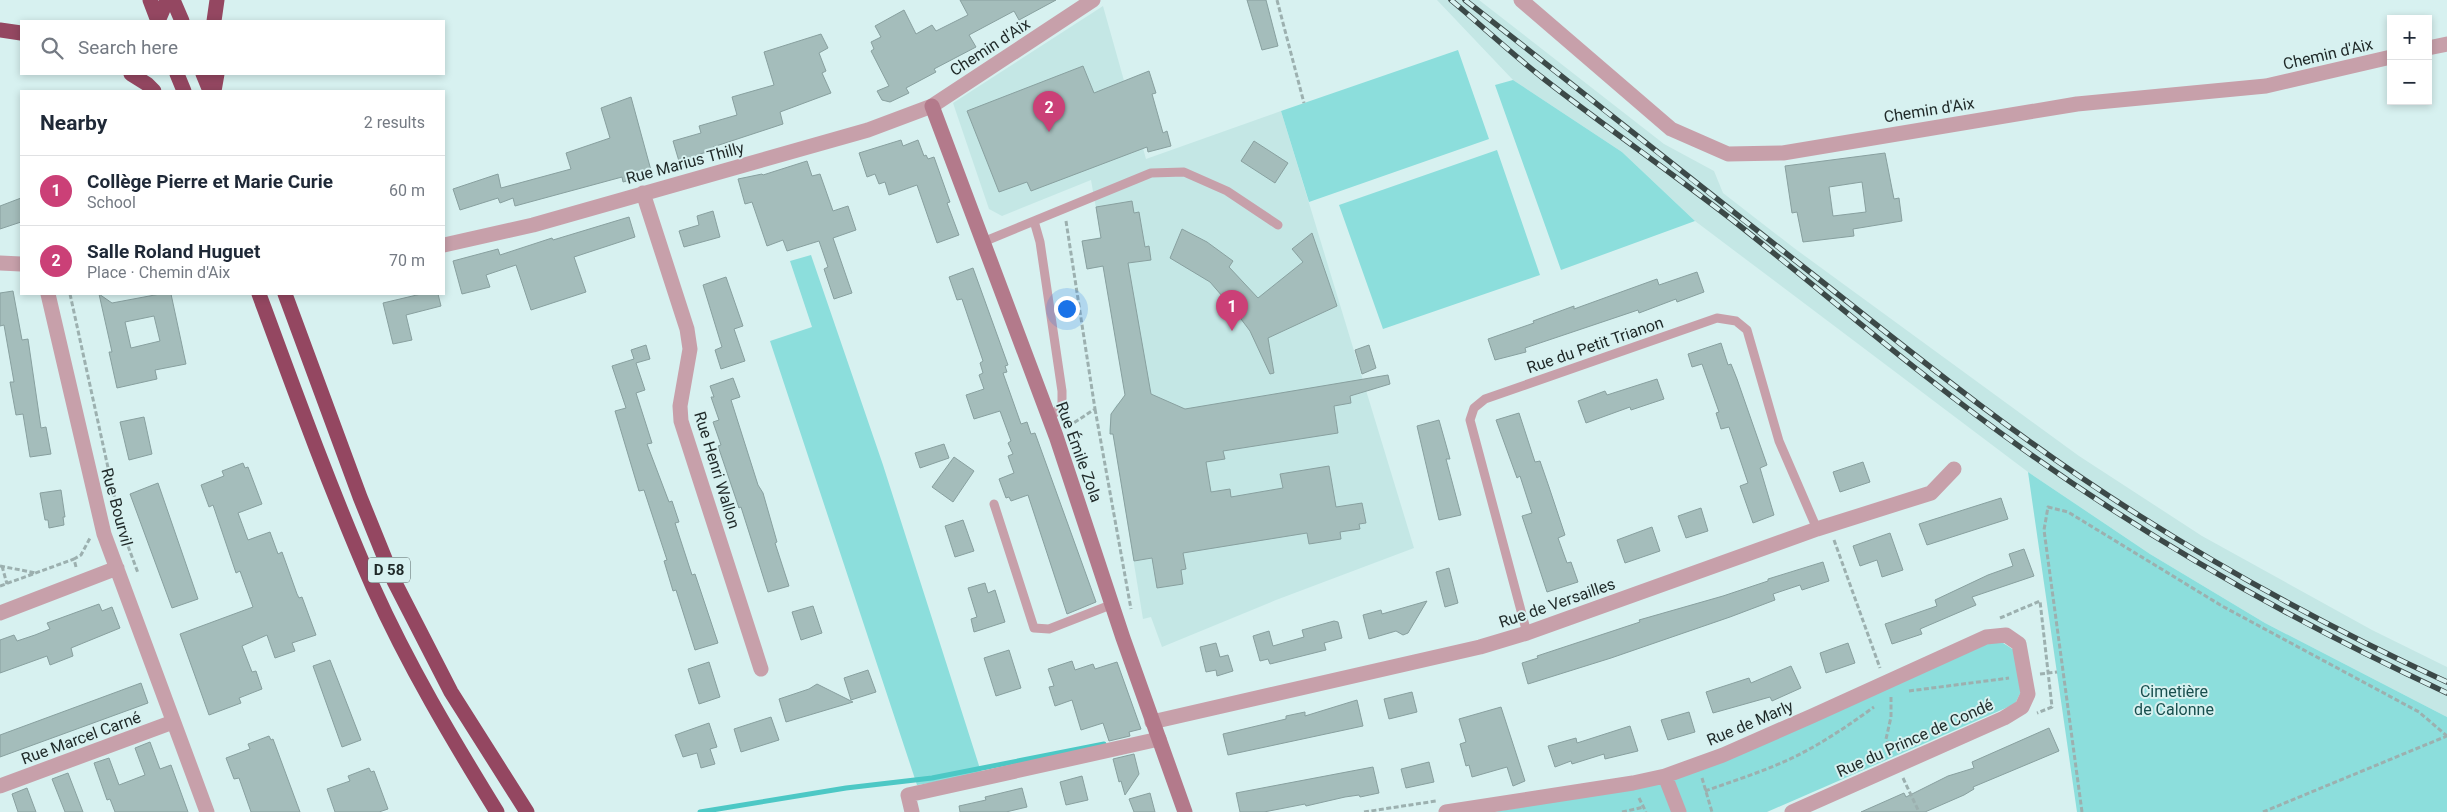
<!DOCTYPE html>
<html lang="en">
<head>
<meta charset="utf-8">
<style>
	:root { --surface:#fff; --page:#f2f2f3; --text:#1f2937; --muted:#747a83; --line:#e0e1e3; --accent:#cb4077 }
	body { margin:0; font-family:Roboto,sans-serif; background:var(--page); color:var(--text) }
	.controls { position:absolute; right:15px; top:15px; display:grid; overflow:hidden; border-radius:0px; box-shadow:0 2px 8px #0003 }
	.controls button { width:45px; height:45px; display:grid; place-items:center; padding:0; border:0; border-bottom:1px solid var(--line); background:var(--surface); color:var(--text); font:25px sans-serif }
	.you { position:absolute; left:1066px; top:308px; width:18px; height:18px; margin:-12px; border:4px solid #fff; border-radius:50%; background:#1a73e8; box-shadow:0 0 0 8px #1a73e833 }
	.badge { display:grid; place-items:center; width:32px; height:32px; border-radius:50%; background:var(--accent); color:#fff; font-size:16px; font-weight:700 }
	.pin { position:absolute; translate:-50% -41px; filter:drop-shadow(0 1px 2px #0008) }
	.pin::after { content:''; position:absolute; top:26px; width:18px; height:15px; background:inherit; clip-path:polygon(0 0,100% 0,50% 100%) }
	.list { margin:0; padding:0; list-style:none }
	h2 { display:flex; justify-content:space-between; align-items:center; height:65px; margin:0; padding:0 20px; font-size:21px }
	h2 small { font-size:16px; font-weight:400; color:var(--muted) }
	.list li { display:grid; grid-template-columns:32px 1fr auto; gap:15px; align-items:center; box-sizing:border-box; height:70px; padding:0 20px; border-top:1px solid var(--line) }
	.list b { display:block; font-size:19px; white-space:nowrap }
	.list p { margin:0; font-size:16px; white-space:nowrap; color:var(--muted) }
	.list em { font-size:16px; font-style:normal; color:var(--muted) }
	.icon { flex:none; width:28px; height:28px; fill:none; stroke:currentColor; stroke-width:2; stroke-linecap:round; stroke-linejoin:round }
	.map { position:relative; flex:none; width:2447px; height:812px; overflow:hidden }
	.search { position:absolute; background:var(--surface); box-shadow:0 2px 8px #0003; left:20px; top:20px; width:425px; height:55px; display:flex; align-items:center; gap:12px; box-sizing:border-box; padding:0 18px; border-radius:0px; color:var(--muted); font-size:19px }
	.panel { position:absolute; background:var(--surface); box-shadow:0 2px 8px #0003; left:20px; top:90px; width:425px; height:205px; border-radius:0px }
	.map>svg:first-child { display:block }
	.built { fill:#c4e7e5 }
	.green { fill:#8cdedc }
	.lines { fill:none; stroke-linecap:round; stroke-linejoin:round }
	.stream { stroke:#4cc8c5; stroke-width:5 }
	.building { fill:#a4bdbb; stroke:#88a09f; fill-rule:evenodd }
	.path { stroke:#9cb0af; stroke-width:3; stroke-dasharray:5 2.5; stroke-linecap:butt }
	.lane { stroke:#c7a0aa; stroke-width:9 }
	.street { stroke:#c7a0aa; stroke-width:15 }
	.secondary { stroke:#b37a8b; stroke-width:15 }
	.highway { stroke:#944761; stroke-width:15 }
	.rail-casing { stroke:#3c4948; stroke-width:5.5 }
	.rail { stroke:#d7f1f0; stroke-width:4; stroke-dasharray:11; stroke-linecap:butt }
	.labels { text-anchor:middle; dominant-baseline:central; stroke-width:4; stroke-linejoin:round; paint-order:stroke }
	.shield { fill:#d7f1f0; stroke:#566564; stroke-width:1 }
	.shield-label { font-size:15px; font-weight:bold; fill:#1f2928 }
	.street-label { font-size:16px; fill:#1f2928; stroke:#d7f1f0 }
	.park-label { font-size:16px; fill:#194f4e; stroke:#d7f1f0 }
</style>
</head>
<body>
<div class="map">
<svg width="2447" height="812" viewBox="0 0 2447 812">
	<rect width="100%" height="100%" fill="#d7f1f0"/>
	<path class="built" d="M1437,0H1479L1664,144L1714,171L1723,193L1794,248L2079,456L2202,536L2372,630L2447,667V717L2265,623L2150,554L2028,472L1695,221L1622,152L1513,80Z
		M1103,6L1146,159L1281,111L1414,548L1276,600L1162,647L1151,617L1143,619L1113,435L1111,434L1109,430L1111,414L1116,405L1126,397L1103,267L1087,269L1082,241L1101,237L1091,180L1002,216L989,209L953,103Z"/>
	<path class="green" d="M1458,50L1489,139L1309,202L1281,111Z
		M1513,80L1622,152L1695,221L1561,270L1495,85Z
		M1497,150L1540,275L1383,329L1339,205Z
		M811,255L883,465L982,775L917,785L770,341L812,327L790,261Z
		M2028,472L2150,554L2265,623L2447,717V812H2077Z
		M1988,641H2000L2017,652L2025,683L2015,704L1767,812H1493L1638,788Z"/>
	<g class="lines">
		<path class="stream" d="M700,812L846,788L932,778L1104,744"/>
	</g>
	<path class="building" d="M960,0H1056L1019,20L1014,11L969,35L976,47L934,69L936,72L906,88L909,93L890,102L882,100L877,91L889,86L871,51L874,49L871,42L881,37L875,26L904,10L916,34L932,25L936,31L968,15Z
		M1247,0H1266L1278,46L1262,50Z
		M821,34L828,48L819,53L826,71L822,73L831,93L780,112L783,124L713,147L714,150L700,154L702,162L681,168L673,141L701,133L699,126L737,115L732,97L774,85L764,52Z
		M1083,66L1094,93L1149,71L1156,93L1152,94L1163,133L1167,131L1171,146L1148,152L1147,147L1031,191L1027,182L999,192L967,111Z
		M631,97L652,174L623,182L622,177L515,206L513,198L500,203L498,198L460,210L453,189L498,174L501,188L571,169L566,153L610,138L601,108Z
		M901,140L903,146L918,140L924,156L926,155L928,159L934,157L950,202L947,203L959,235L937,243L917,185L889,195L885,182L879,184L875,174L867,177L859,153Z
		M1254,141L1288,163L1275,183L1241,161Z
		M1885,153L1894,199L1899,198L1902,221L1853,229L1854,236L1803,242L1797,212L1792,213L1785,166ZM1862,182L1866,212L1833,216L1829,187Z
		M807,161L812,176L820,174L833,211L848,206L856,230L833,238L852,293L834,299L824,269L828,267L819,241L787,251L783,240L767,246L752,202L745,204L738,179L762,174L763,175Z
		M21,198V222L0,229V206Z
		M1132,201L1134,213L1139,212L1145,247L1149,246L1151,260L1128,263L1151,394L1185,409L1388,375L1390,384L1350,396L1351,403L1334,406L1338,433L1223,451L1225,459L1206,462L1211,492L1230,489L1231,497L1283,488L1280,474L1329,466L1336,507L1362,503L1366,523L1359,524L1360,529L1340,532L1341,539L1309,544L1307,533L1183,553L1186,569L1181,570L1183,584L1157,588L1152,558L1134,561L1113,434H1110L1111,414L1125,395L1103,266L1087,269L1082,241L1101,238L1096,207Z
		M713,211L720,237L684,247L679,231L699,225L697,216Z
		M629,217L635,237L574,257L586,292L531,310L516,265L486,275L490,287L462,294L453,261L498,249L500,255L552,238L553,240Z
		M1182,229L1207,242L1233,261L1229,267L1258,298L1303,262L1292,249L1312,233L1337,306L1268,338L1274,373L1270,374L1250,331L1235,311L1210,282L1170,258Z
		M973,268L1008,365L1005,366L1007,372L1003,373L1021,424L1027,422L1031,434L1035,433L1096,602L1067,614L1028,495L1011,501L1009,497L1006,498L999,479L1014,473L1008,456L1013,454L1008,443L1011,441L1000,411L974,419L966,395L984,389L979,375L983,373L980,363L983,361L962,299L957,300L949,277Z
		M1697,272L1704,292L1677,302L1676,299L1639,313L1638,310L1525,348L1526,352L1495,360L1488,339L1534,323L1533,321L1574,306V309L1657,279L1659,285Z
		M726,277L743,326L734,329L745,361L721,369L715,350L722,347L703,285Z
		M13,291L22,340L28,339L41,428L46,427L51,454L30,457L23,414L16,415L10,382H14L4,325L0,326V293Z
		M99,294L112,303L160,294H171L186,364L155,370L157,379L117,388L109,352H112ZM154,316L160,341L131,348L125,322Z
		M421,294H438L441,306L406,315L412,340L393,344L383,303Z
		M1721,343L1728,365L1731,364L1737,379L1767,465L1760,468L1774,515L1753,523L1740,486L1748,483L1729,427L1721,429L1716,413L1719,412L1702,364L1692,367L1688,354Z
		M646,345L650,359L636,363L645,390L636,393L652,443L647,444L669,502L672,501L679,522L675,523L692,575L695,574L718,643L695,650L676,590L673,591L664,561L667,560L644,490L639,491L615,411L626,408L612,366L634,359L631,350Z
		M1369,345L1376,368L1362,374L1355,350Z
		M733,378L740,397L731,400L758,485L763,493L777,542L775,543L789,586L768,592L741,507L739,508L718,446L721,445L713,422L719,420L711,397H714L710,386Z
		M1657,379L1664,399L1631,410L1630,407L1586,423L1578,401L1605,391L1607,395Z
		M1519,413L1535,462L1540,461L1549,487L1565,535L1558,538L1567,563L1571,562L1578,582L1547,592L1522,516L1532,513L1520,476L1517,478L1496,420Z
		M144,417L152,454L129,460L120,422Z
		M1439,420L1450,459H1446L1461,515L1439,520L1417,426Z
		M944,444L949,458L920,468L915,453Z
		M954,457L974,471L953,502L932,487Z
		M1863,462L1870,482L1840,492L1833,472Z
		M243,463L245,468L248,467L262,504L238,513L248,540L270,532L278,554L282,552L297,594L299,598L302,597L316,635L292,643L295,651L275,658L267,635L242,646L252,672L256,671L262,689L239,698L241,703L209,715L180,634L253,607L240,571L236,573L213,505L209,507L201,485L224,476L222,471Z
		M158,483L198,599L172,608L130,494Z
		M61,490L65,517H63L64,525L49,528L48,520H45L40,493Z
		M2001,498L2008,519L1927,545L1919,524Z
		M1701,508L1708,531L1686,538L1678,516Z
		M963,520L974,551L955,557L945,526Z
		M1652,527L1660,551L1625,563L1617,540Z
		M1890,533L1903,570L1882,577L1877,560L1860,566L1853,546Z
		M2024,549L2034,576L1972,597L1976,605L1920,629L1922,634L1892,644L1885,624L1937,606L1935,600L1988,575L2013,566L2009,554Z
		M1823,562L1829,581L1802,590L1800,585L1773,594L1775,600L1730,617L1611,658L1528,684L1522,663L1538,658L1537,656L1640,622L1639,620L1723,596L1768,581V579Z
		M1449,568L1458,603L1445,607L1436,572Z
		M985,583L988,593L995,590L1005,622L974,632L971,619L977,617L968,588Z
		M1427,601L1408,633L1403,635L1396,631L1369,639L1363,615L1381,610L1382,614Z
		M99,604L102,611L112,607L120,628L71,648L73,656L50,665L47,656L0,673V640L14,635L17,641L35,635L50,629L47,623Z
		M813,606L822,633L801,640L792,612Z
		M1334,621L1338,622L1342,638L1324,643L1326,650L1270,664L1268,659L1260,661L1253,636L1269,631L1273,646L1304,637L1302,630Z
		M1216,643L1220,657L1228,655L1233,671L1217,676L1216,670L1206,672L1200,647Z
		M1848,643L1855,663L1826,673L1820,653Z
		M1009,650L1021,688L996,696L984,658Z
		M330,660L361,740L342,747L313,666Z
		M1072,661L1075,670L1093,664L1095,669L1117,662L1141,729L1129,732L1130,736L1109,741L1103,723L1081,730L1072,700L1055,706L1049,687L1054,686L1048,669Z
		M709,662L720,697L699,704L688,669Z
		M1791,666L1801,688L1772,701L1770,697L1713,713L1706,692L1749,678L1751,683Z
		M868,670L876,692L851,700L844,678Z
		M141,683L148,703L0,757V735Z
		M817,684L853,702L786,722L779,699L809,689Z
		M1412,692L1417,712L1389,719L1384,699Z
		M1357,700L1363,726L1228,755L1223,734L1286,719V716L1305,712V716Z
		M1501,707L1525,781L1513,786L1507,767L1472,777L1469,765L1466,766L1460,744L1466,742L1459,719Z
		M1689,712L1695,732L1668,740L1661,720Z
		M771,717L779,740L741,752L734,729Z
		M709,723L717,747L710,749L715,764L701,768L697,753L683,757L675,735Z
		M1630,726L1638,751L1605,759L1604,754L1572,764L1571,761L1555,767L1548,746L1576,738L1577,743Z
		M2049,728L2059,751L1973,787L1974,789L1964,795L1925,812H1861L1904,793L1906,797L1948,776L1974,768L1972,762Z
		M269,736L271,740L273,739L300,812H251L239,778L234,779L226,758L250,749L248,744Z
		M150,742L160,769L171,765L188,812H115L110,799L107,800L94,763L109,758L119,785L145,775L135,748Z
		M1134,754L1139,774L1125,795L1121,781L1119,782L1113,759Z
		M1429,762L1434,782L1406,788L1401,769Z
		M1373,767L1379,793L1360,797L1359,795L1345,797L1306,806L1305,804L1264,812H1240L1236,793Z
		M369,768L371,772L374,771L388,809L379,812H335L327,789L350,781L348,776Z
		M68,773L83,812H65L52,779Z
		M1082,776L1088,800L1066,805L1060,782Z
		M27,788L36,812H18L12,794Z
		M1022,788L1027,807L1006,812H960L959,806L986,800L985,797Z
		M1150,793L1155,812H1134L1129,799Z"/>
	<g class="lines">
		<path class="path" d="M1277,0L1304,103
			M1066,221L1095,409L1069,426
			M70,294L121,527
			M1095,409L1131,609
			M119,528L121,527L138,573
			M1834,540L1880,668
			M0,566L36,573
			M2,566L7,584
			M76,567L74,559L81,555L90,538
			M0,586L74,559
			M2000,618L2040,601L2052,707L2037,713
			M2040,674L2057,672
			M1909,691L2009,678
			M1891,697V717L1886,739L1892,752
			M1702,778L1712,812
			M1903,778L1919,812
			M1705,791C1728,783 1752,775 1774,766C1811,751 1842,730 1874,707
			M1639,798L1646,812
			M1364,812L1436,801
			M1622,812L1644,807
			M2082,812L2044,530L2048,507L2068,512L2222,606L2419,712L2447,736
			M2263,812L2447,736"/>
		<path class="lane" d="M1034,221L1040,242L1062,391V404L1049,420
			M983,242L1151,173L1184,172L1227,191L1278,225
			M994,504L1034,628L1049,629L1113,604
			M1527,633L1470,420L1474,408L1485,399L1717,318L1736,321L1747,330L1779,441L1817,529"/>
		<path class="street" d="M1521,0L1671,129L1728,154L1783,153L2077,104L2266,86L2391,57
			M2428,48L2447,44
			M643,193L687,329L690,349L680,406L681,421L761,669
			M444,245L533,225L868,130L932,106L1093,0
			M0,263L21,264
			M48,294L104,534L207,812
			M0,613L117,568
			M1152,722L1480,647L1527,633L1817,529L1931,493L1954,469
			M1665,776L1679,812
			M0,786L173,722
			M912,812L908,795L1159,739
			M1446,812L1633,783L1665,776L1723,755L1812,716L1986,637L2006,635L2019,644L2028,694L2022,707L2004,718L1792,812"/>
		<path class="secondary" d="M932,106L1056,436L1123,638L1185,812"/>
		<path class="highway" d="M150,0L158,21
			M173,0L182,21
			M158,21L167,0
			M214,21L217,0
			M0,30L21,33
			M131,74L147,84L154,91
			M177,74L184,91
			M203,74L210,91
			M214,91L217,74
			M259,294C295,392 331,491 373,587C408,665 452,739 497,812
			M285,294L360,497L394,581L451,692L527,812"/>
		<g class="rail-casing">
			<path id="rail" d="M1451,0C1482,26 1512,54 1544,79C1607,128 1672,173 1735,222C1831,298 1923,379 2023,449C2156,544 2299,624 2447,693
				M1465,0C1583,93 1701,187 1820,280C1923,362 2028,446 2140,516C2238,578 2342,634 2447,682"/>
		</g>
		<use href="#rail" class="rail"/>
	</g>
	<g class="labels">
		<rect class="shield" x="368" y="557.5" width="42" height="25" rx="4"/>
		<g class="shield-label">
			<text x="389" y="570">D 58</text>
		</g>
		<g class="street-label">
			<text transform="translate(990 47) rotate(-33)">Chemin d'Aix</text>
			<text transform="translate(2328 54) rotate(-13)">Chemin d'Aix</text>
			<text transform="translate(1929 110) rotate(-9)">Chemin d'Aix</text>
			<text transform="translate(685 163) rotate(-15)">Rue Marius Thilly</text>
			<text transform="translate(1595 345) rotate(-19)">Rue du Petit Trianon</text>
			<text transform="translate(1079 452) rotate(70)">Rue Émile Zola</text>
			<text transform="translate(717 470) rotate(73)">Rue Henri Wallon</text>
			<text transform="translate(117 507) rotate(75)">Rue Bourvil</text>
			<text transform="translate(1557 603) rotate(-19)">Rue de Versailles</text>
			<text transform="translate(1750 723) rotate(-23)">Rue de Marly</text>
			<text transform="translate(81 738) rotate(-20)">Rue Marcel Carné</text>
			<text transform="translate(1915 738) rotate(-24)">Rue du Prince de Condé</text>
		</g>
		<g class="park-label">
			<text x="2174" y="691">Cimetière<tspan x="2174" dy="18">de Calonne</tspan></text>
		</g>
	</g>
</svg>
<div class="controls">
<button>+</button>
<button>−</button>
</div>
<div class="you"></div>
<div class="pin badge" style="left:1232px;top:331px">1</div>
<div class="pin badge" style="left:1049px;top:132px">2</div>
<div class="search"><svg class="icon" aria-label="search" viewBox="0 0 24 24"><circle cx="10" cy="10" r="6"/><path d="M15 15l6 6"/></svg>Search here</div>
<section class="panel">
<h2>Nearby<small>2 results</small></h2>
<ul class="list">
<li><span class="badge">1</span><div><b>Collège Pierre et Marie Curie</b><p>School</p></div><em>60 m</em></li>
<li><span class="badge">2</span><div><b>Salle Roland Huguet</b><p>Place · Chemin d'Aix</p></div><em>70 m</em></li>
</ul>
</section>
</div>
</body>
</html>
